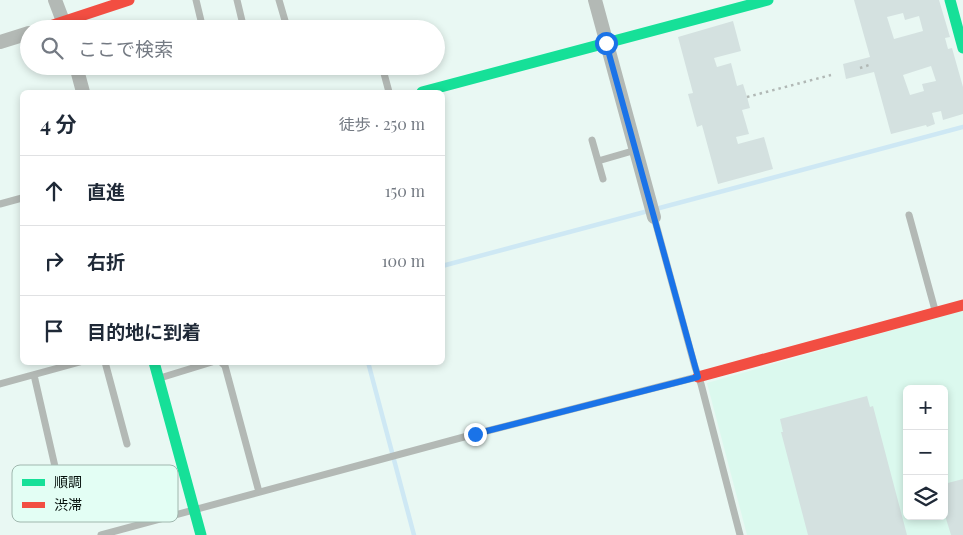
<!DOCTYPE html>
<html lang="ja">
<head>
<meta charset="utf-8">
<style>
	:root { --surface:#fff; --page:#f6f6f7; --text:#1f2937; --muted:#747a83; --line:#e0e1e3 }
	body { margin:0; font-family:"Playfair Display","Noto Sans JP",serif; background:var(--page); color:var(--text) }
	.controls { position:absolute; right:15px; bottom:15px; display:grid; overflow:hidden; border-radius:8px; box-shadow:0 2px 8px #0003 }
	.controls button { width:45px; height:45px; display:grid; place-items:center; padding:0; border:0; border-bottom:1px solid var(--line); background:var(--surface); color:var(--text); font:25px sans-serif }
	.stop { position:absolute; width:15px; height:15px; margin:-11px; border:4px solid #1a73e8; border-radius:50%; background:#fff }
	.stop.end { background:#1a73e8; border-color:#fff; box-shadow:0 1px 5px #0008 }
	.list { margin:0; padding:0; list-style:none }
	h2 { display:flex; justify-content:space-between; align-items:center; height:65px; margin:0; padding:0 20px; font-size:21px }
	h2 small { font-size:16px; font-weight:400; color:var(--muted) }
	.list li { display:grid; grid-template-columns:32px 1fr auto; gap:15px; align-items:center; box-sizing:border-box; height:70px; padding:0 20px; border-top:1px solid var(--line) }
	.list b { display:block; font-size:19px; white-space:nowrap }
	.list em { font-size:16px; font-style:normal; color:var(--muted) }
	.icon { flex:none; width:28px; height:28px; fill:none; stroke:currentColor; stroke-width:2; stroke-linecap:round; stroke-linejoin:round }
	.map { position:relative; flex:none; width:963px; height:535px; overflow:hidden }
	.search { position:absolute; background:var(--surface); box-shadow:0 2px 8px #0003; left:20px; top:20px; width:425px; height:55px; display:flex; align-items:center; gap:12px; box-sizing:border-box; padding:0 18px; border-radius:28px; color:var(--muted); font-size:19px }
	.panel { position:absolute; background:var(--surface); box-shadow:0 2px 8px #0003; left:20px; top:90px; width:425px; height:275px; border-radius:8px }
	.map>svg:first-child { display:block }
	.built { fill:#dbf9ee; fill-rule:evenodd }
	.lines { fill:none; stroke-linecap:round; stroke-linejoin:round }
	.stream { stroke:#cee8f4; stroke-width:4.5 }
	.building { fill:#d4e1e0; fill-rule:evenodd }
	.path { stroke:#b1b8b5; stroke-width:2.5; stroke-dasharray:2.5 4; stroke-linecap:butt }
	.lane { stroke:#b3b9b5; stroke-width:7 }
	.street { stroke:#b3b9b5; stroke-width:14 }
	.fast { stroke:#16e098; stroke-width:11 }
	.jam { stroke:#f24e42; stroke-width:11 }
	.route { stroke:#1a73e8; stroke-width:6 }
	.key { fill:#e3fef4; stroke:#a0b7ae; stroke-width:1 }
	.key-label { font-size:14px; fill:#05100c }
</style>
</head>
<body>
<div class="map">
<svg width="963" height="535" viewBox="0 0 963 535">
	<rect width="100%" height="100%" fill="#e9f8f3"/>
	<path class="built" d="M963,310V535H747L707,383ZM907,389H944V516H907Z"/>
	<g class="lines">
		<path class="stream" d="M442,266L963,127
			M368,362L414,535"/>
	</g>
	<path class="building" d="M854,0H939L950,37L945,38L948,49L952,48L963,87V114L943,120L941,111L932,113L935,124L927,127L926,125L891,134L874,72L846,79L843,64L870,57ZM903,13L905,20L919,16L923,31L894,39L887,17ZM931,66L936,81L922,84L924,91L910,95L903,75Z
		M733,21L741,51L714,58L717,67L731,63L737,86L743,84L747,97L750,108L742,110L749,134L736,137L738,144L764,137L773,169L718,184L702,125L697,127L688,94L693,93L678,37Z
		M867,396L870,407L873,406L907,535H808L781,432H783L780,419Z
		M963,479V535H951L944,512V484Z"/>
	<g class="lines">
		<path class="path" d="M860,68L872,64
			M747,97L831,75"/>
		<path class="lane" d="M196,0L203,29
			M237,0L244,29
			M279,0L286,24
			M382,66L389,92
			M592,140L603,179
			M598,161L636,150
			M0,204L22,198
			M909,215L935,310
			M654,217L695,367L701,384L740,535
			M105,362L127,444
			M221,362L225,366L259,492
			M34,375L59,484
			M160,378L212,362
			M0,384L80,362
			M101,535L475,434L697,377"/>
		<path class="street" d="M55,0L66,29
			M595,0L654,217
			M0,42L29,33
			M76,66L83,92"/>
		<path class="fast" d="M950,0L963,48
			M422,92L768,0
			M154,362L201,535"/>
		<path class="jam" d="M41,29L129,0
			M698,377L963,305"/>
	</g>
	<g class="lines">
		<path class="route" d="M475,434L698,377L606,43"/>
	</g>
	<rect x="12" y="465" width="166" height="57" rx="8" class="key"/>
	<rect x="22" y="479" width="23" height="7" fill="#16e098"/>
	<rect x="22" y="502" width="23" height="6" fill="#f24e42"/>
	<g class="key-label">
		<text x="54" y="487">順調</text>
		<text x="54" y="510">渋滞</text>
	</g>
</svg>
<div class="controls">
<button>+</button>
<button>−</button>
<button><svg class="icon" aria-label="layers" viewBox="0 0 24 24"><path d="M12 4l9 5-9 5-9-5zM3 14l9 5 9-5"/></svg></button>
</div>
<div class="stop" style="left:606px;top:43px"></div>
<div class="stop end" style="left:475px;top:434px"></div>
<div class="search"><svg class="icon" aria-label="search" viewBox="0 0 24 24"><circle cx="10" cy="10" r="6"/><path d="M15 15l6 6"/></svg>ここで検索</div>
<section class="panel">
<h2>4 分<small>徒歩 · 250 m</small></h2>
<ul class="list">
<li><svg class="icon" aria-label="ahead" viewBox="0 0 24 24"><path d="M12 20V5M6 11l6-6 6 6"/></svg><div><b>直進</b></div><em>150 m</em></li>
<li><svg class="icon" aria-label="right" viewBox="0 0 24 24"><path d="M7 20v-9h11M14 6l5 5-5 5"/></svg><div><b>右折</b></div><em>100 m</em></li>
<li><svg class="icon" aria-label="arrive" viewBox="0 0 24 24"><path d="M6 21V4h12l-3 4 3 4H6"/></svg><div><b>目的地に到着</b></div></li>
</ul>
</section>
</div>
</body>
</html>
